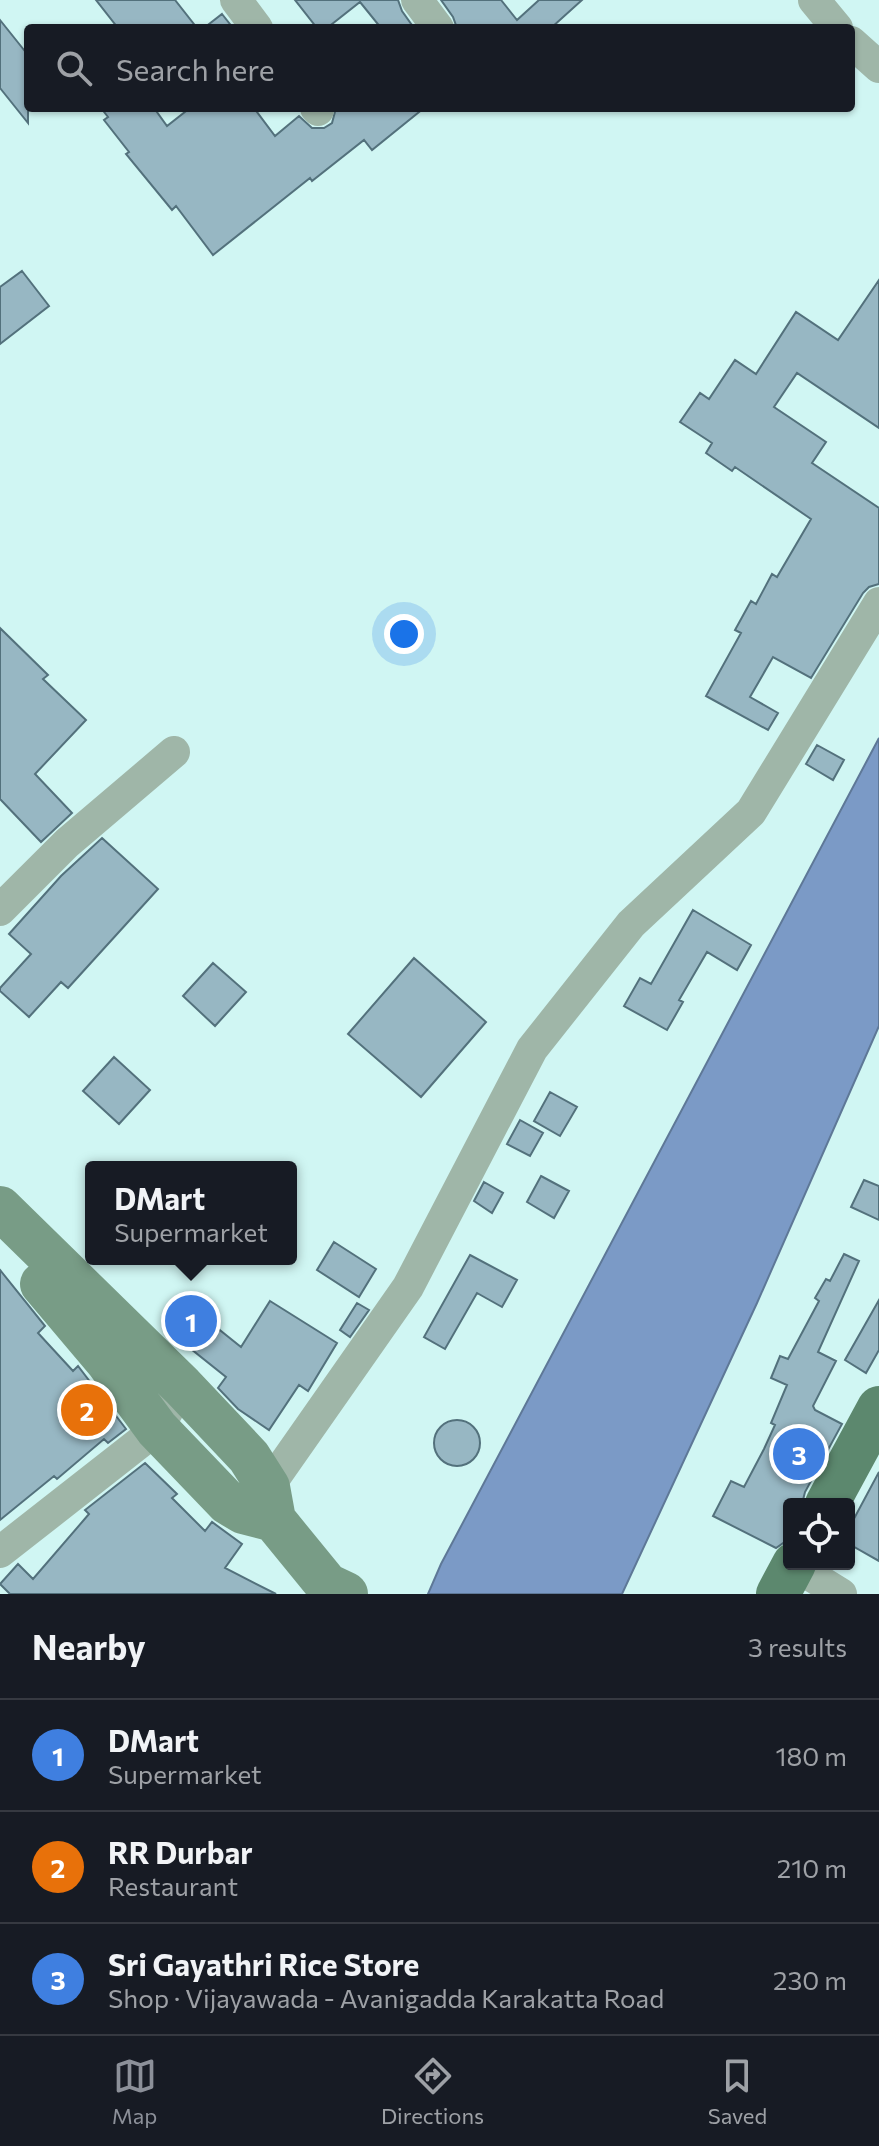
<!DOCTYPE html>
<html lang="en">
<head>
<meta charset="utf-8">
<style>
	:root { --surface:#171b24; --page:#242831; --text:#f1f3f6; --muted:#9ea1a6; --line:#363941; --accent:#8c9099 }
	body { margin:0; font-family:Commissioner,sans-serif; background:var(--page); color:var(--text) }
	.controls { position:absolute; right:24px; bottom:24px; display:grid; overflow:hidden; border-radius:8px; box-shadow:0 2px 6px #0004 }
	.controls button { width:72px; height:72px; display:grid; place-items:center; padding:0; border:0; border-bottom:2px solid var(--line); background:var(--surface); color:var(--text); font:40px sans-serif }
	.you { position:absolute; left:404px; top:634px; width:28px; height:28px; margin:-20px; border:6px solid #fff; border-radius:50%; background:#1a73e8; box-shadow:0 0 0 12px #1a73e833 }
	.badge { display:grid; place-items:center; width:52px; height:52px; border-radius:50%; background:var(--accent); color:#fff; font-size:26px; font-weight:700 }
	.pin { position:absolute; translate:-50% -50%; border:4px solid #fff; box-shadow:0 2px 8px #0006 }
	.popup { position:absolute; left:85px; top:1161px; width:212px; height:104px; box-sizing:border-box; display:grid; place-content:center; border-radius:8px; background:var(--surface); filter:drop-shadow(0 2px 6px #0005); font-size:26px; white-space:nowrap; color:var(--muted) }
	.popup b { font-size:30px; color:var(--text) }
	.popup::after { content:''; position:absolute; left:50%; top:100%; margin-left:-16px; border:16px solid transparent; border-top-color:var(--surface) }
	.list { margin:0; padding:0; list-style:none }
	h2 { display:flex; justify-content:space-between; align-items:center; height:104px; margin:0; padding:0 32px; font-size:34px }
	h2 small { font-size:26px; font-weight:400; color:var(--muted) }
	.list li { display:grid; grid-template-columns:52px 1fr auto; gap:24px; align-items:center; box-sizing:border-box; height:112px; padding:0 32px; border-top:2px solid var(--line) }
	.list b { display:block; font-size:30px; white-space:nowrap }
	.list p { margin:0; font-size:26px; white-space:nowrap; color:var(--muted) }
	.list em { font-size:26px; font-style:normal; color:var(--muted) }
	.icon { flex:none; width:44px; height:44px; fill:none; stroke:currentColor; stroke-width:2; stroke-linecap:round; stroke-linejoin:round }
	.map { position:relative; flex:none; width:879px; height:1594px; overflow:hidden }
	.search { position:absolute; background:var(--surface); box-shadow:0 2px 6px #0004; left:24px; right:24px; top:24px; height:88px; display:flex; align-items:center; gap:20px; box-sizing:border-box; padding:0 28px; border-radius:8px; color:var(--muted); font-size:30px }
	.sheet { height:440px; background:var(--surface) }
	nav { display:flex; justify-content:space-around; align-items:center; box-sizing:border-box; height:112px; border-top:2px solid var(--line); background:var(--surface); font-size:22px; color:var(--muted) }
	nav a { display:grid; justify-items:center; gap:4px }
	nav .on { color:var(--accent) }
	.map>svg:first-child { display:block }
	.water { fill:#7b9ac6; stroke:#5e7897; stroke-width:2 }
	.building { fill:#97b7c3; stroke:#53717c; stroke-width:2 }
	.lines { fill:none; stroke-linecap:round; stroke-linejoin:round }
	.street { stroke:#9fb6a8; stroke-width:32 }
	.secondary { stroke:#789c86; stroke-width:44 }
	.primary { stroke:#5c886e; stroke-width:44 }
</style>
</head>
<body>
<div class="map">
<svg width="879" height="1594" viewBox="0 0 879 1594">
	<rect width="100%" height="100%" fill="#d0f6f3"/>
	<path class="water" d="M879,738V1026L757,1303L622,1594H428L441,1564Z"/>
	<path class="building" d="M96,0H175L197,28H118Z
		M295,0H398L402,11L414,28H381L360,2L327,28H317Z
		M441,0H501L517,20L539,0H582L551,28H457L453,17Z
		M222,14L233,28H204Z
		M0,20L28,55V123L0,88Z
		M101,108H154L167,126L190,108H254L275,136L299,116L312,128H324L332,123L336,108H424L372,150L364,140L312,181L310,178L213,255L176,206L172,210L126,154L129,152L104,120L108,117Z
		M22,271L49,306L0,344V287Z
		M879,280V428L797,373L774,407L826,442L812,463L879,508V584L869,587L863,593L811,678L773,657L750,697L778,713L768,730L706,696L741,633L735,630L751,601L756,604L772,574L777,577L811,519L735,467L732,471L706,453L712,443L680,422L700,393L709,399L735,360L756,374L796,312L838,340Z
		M0,628L48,675L43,679L86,720L35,774L72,813L41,842L0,799Z
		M817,745L844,760L833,780L806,764Z
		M102,838L158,889L68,988L61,982L29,1017L0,991V988L31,954L9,934L61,876Z
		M693,910L751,945L737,970L707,952L679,1000L683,1002L667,1030L624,1006L640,978L651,984Z
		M414,958L486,1022L421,1097L348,1034Z
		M213,963L246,992L215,1026L183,996Z
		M114,1057L150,1090L119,1124L83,1091Z
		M550,1092L577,1107L560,1136L534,1121Z
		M520,1120L543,1133L530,1156L507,1144Z
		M541,1176L569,1191L554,1218L527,1202Z
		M864,1180L879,1186V1220L851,1207Z
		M484,1182L503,1193L492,1213L474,1201Z
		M334,1242L376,1269L359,1297L317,1270Z
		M844,1254L859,1261L818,1352L836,1361L813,1406L815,1410L842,1424L805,1492L802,1504H789V1534L786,1541L776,1548L713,1516L731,1481L744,1487L764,1449L775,1425L771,1423L787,1385L771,1378L780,1356L788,1359L819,1301L815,1298L826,1279L830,1281Z
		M470,1255L517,1280L502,1307L477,1293L445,1349L424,1337Z
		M0,1270L45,1326L38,1333L73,1371L78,1366L126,1429L108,1443L104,1439L57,1479L54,1476L0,1520Z
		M879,1300V1350L866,1373L845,1360Z
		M270,1301L337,1343L308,1391L299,1385L269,1430L238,1409L218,1388L226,1377L171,1333L191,1307L241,1347Z
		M357,1303L369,1310L350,1337L340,1330Z
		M434 1443a23 23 0 1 1 46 0a23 23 0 1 1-46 0Z
		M145,1463L177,1494L172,1498L205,1531L212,1522L242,1544L225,1568L276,1594H10L0,1584L18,1564L33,1579L89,1514L85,1510Z
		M879,1472V1561L849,1544V1528Z"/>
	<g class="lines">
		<path class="street" d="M236,0L257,28
			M417,0L438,28
			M814,0L837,28
			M851,42L879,67
			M316,108L318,110
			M0,910L67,843L174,752
			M268,1487L408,1287L532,1049L631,924L751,812L879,603
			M0,1552L157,1429L182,1386
			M794,1565L841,1594"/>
		<path class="secondary" d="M0,1208L182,1386L249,1457L268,1487L274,1520L327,1585L346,1594
			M42,1284L107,1361L157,1429L228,1503L243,1512L274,1520"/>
		<path class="primary" d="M827,1504L879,1408
			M778,1594L794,1564"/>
	</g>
</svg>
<div class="controls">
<button><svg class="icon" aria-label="locate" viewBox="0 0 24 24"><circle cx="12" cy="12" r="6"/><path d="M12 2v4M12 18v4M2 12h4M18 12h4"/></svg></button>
</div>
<div class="you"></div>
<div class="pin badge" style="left:191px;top:1321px;background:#3f7fe0">1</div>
<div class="popup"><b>DMart</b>Supermarket</div>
<div class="pin badge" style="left:87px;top:1410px;background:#e8710a">2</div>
<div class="pin badge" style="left:799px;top:1454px;background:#3f7fe0">3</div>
<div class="search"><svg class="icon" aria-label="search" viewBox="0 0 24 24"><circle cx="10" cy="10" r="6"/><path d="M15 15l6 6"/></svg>Search here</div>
</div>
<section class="sheet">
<h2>Nearby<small>3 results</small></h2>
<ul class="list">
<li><span class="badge" style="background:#3f7fe0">1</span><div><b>DMart</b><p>Supermarket</p></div><em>180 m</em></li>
<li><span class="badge" style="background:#e8710a">2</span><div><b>RR Durbar</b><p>Restaurant</p></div><em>210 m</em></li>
<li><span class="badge" style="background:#3f7fe0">3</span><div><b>Sri Gayathri Rice Store</b><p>Shop · Vijayawada - Avanigadda Karakatta Road</p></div><em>230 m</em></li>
</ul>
</section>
<nav>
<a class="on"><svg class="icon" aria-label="map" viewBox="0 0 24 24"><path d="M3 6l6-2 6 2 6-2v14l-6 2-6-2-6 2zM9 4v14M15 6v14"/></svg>Map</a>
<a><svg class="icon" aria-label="directions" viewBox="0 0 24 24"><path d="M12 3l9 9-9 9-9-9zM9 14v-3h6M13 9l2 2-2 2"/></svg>Directions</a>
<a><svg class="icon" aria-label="saved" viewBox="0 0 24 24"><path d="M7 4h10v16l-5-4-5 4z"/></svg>Saved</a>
</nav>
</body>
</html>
